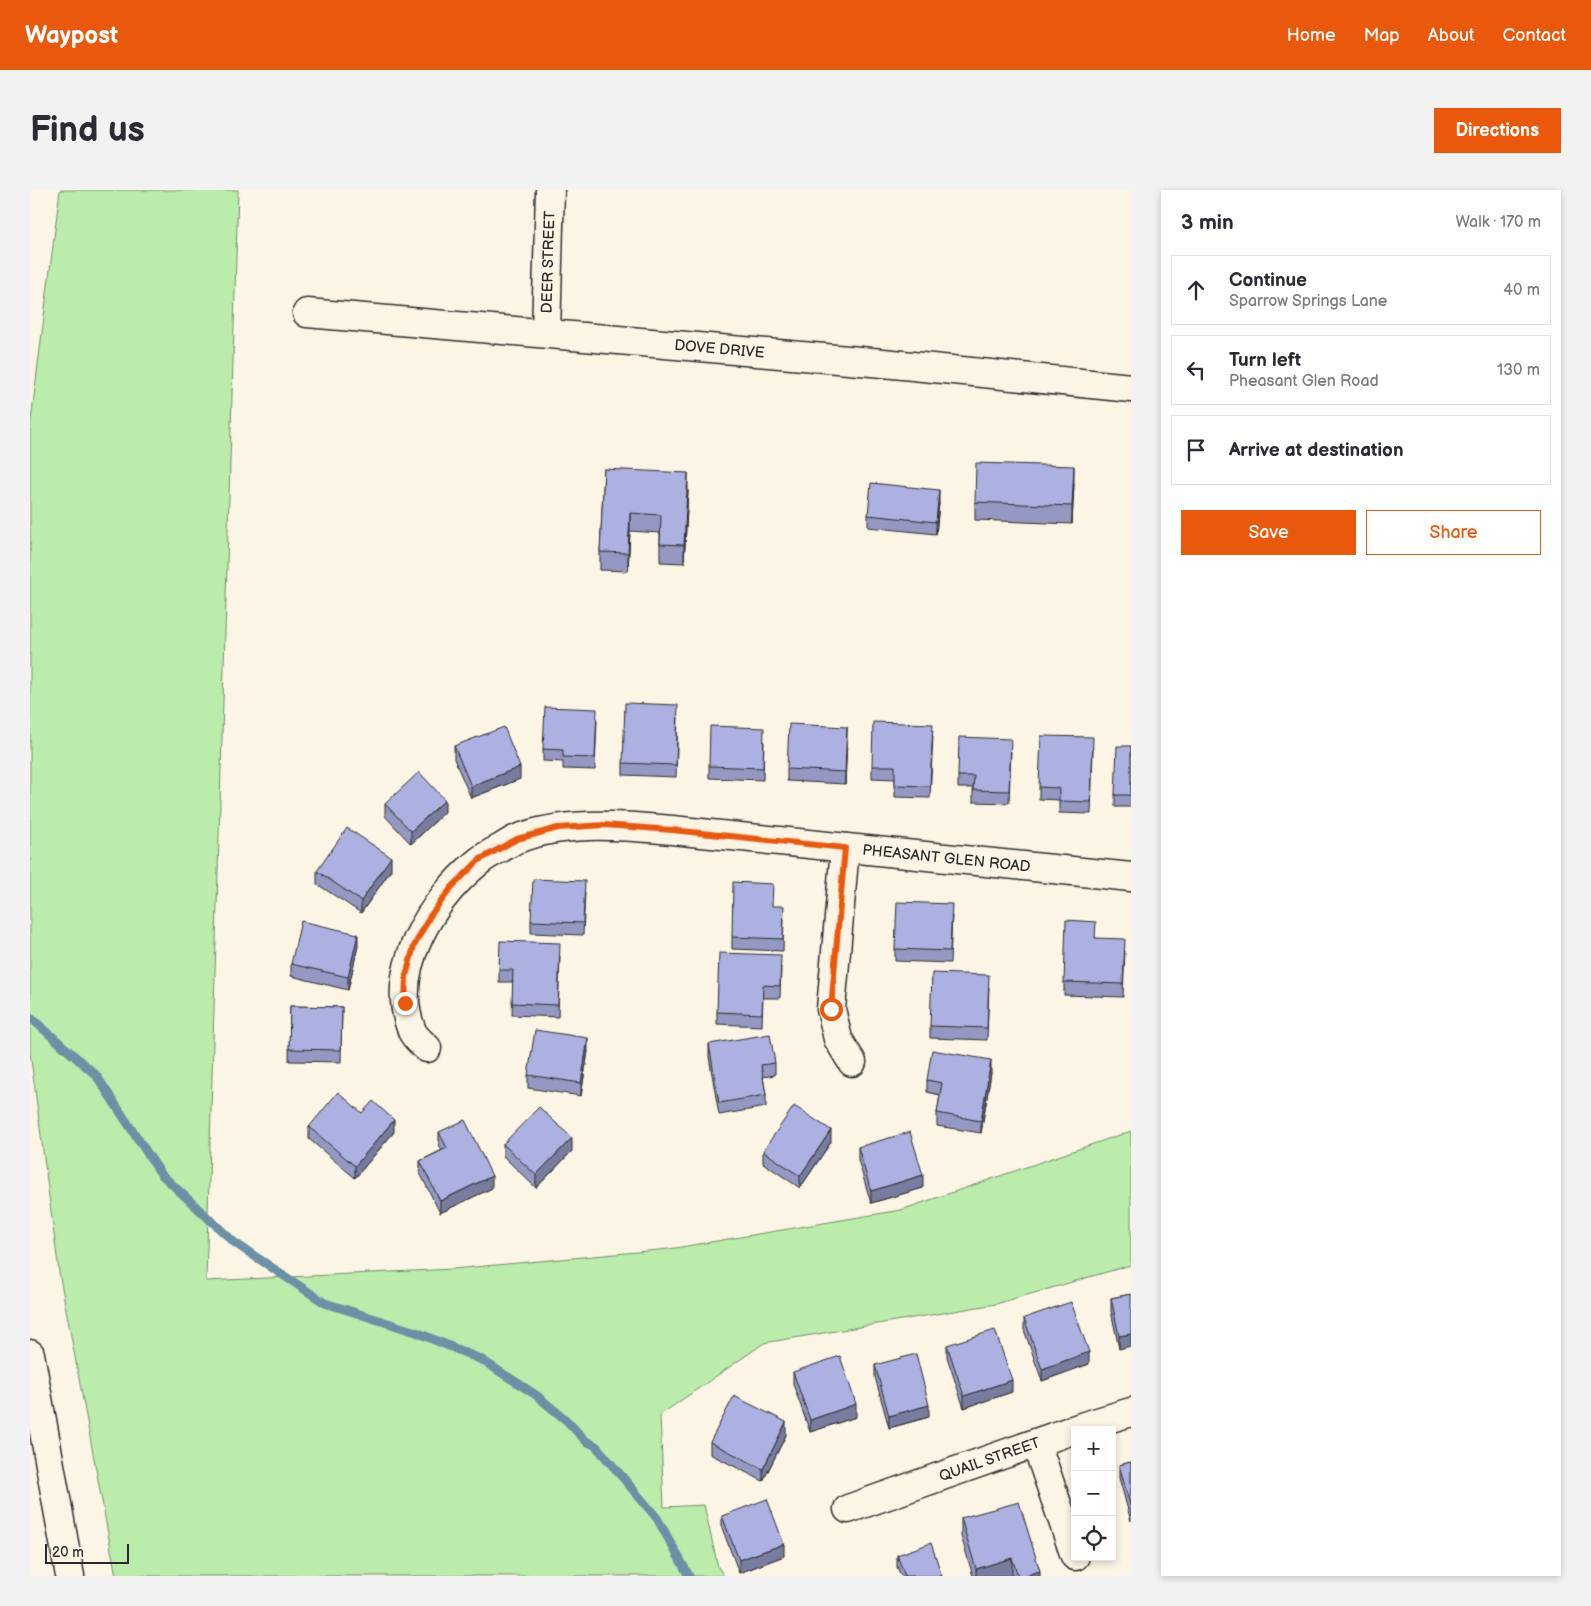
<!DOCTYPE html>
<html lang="en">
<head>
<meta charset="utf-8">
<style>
	:root { --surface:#fff; --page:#f2f2f3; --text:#2b2b33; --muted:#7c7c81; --line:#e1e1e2; --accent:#ea580c }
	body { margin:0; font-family:"Balsamiq Sans",sans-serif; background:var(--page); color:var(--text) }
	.controls { position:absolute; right:15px; bottom:15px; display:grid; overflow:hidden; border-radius:0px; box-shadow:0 2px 8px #0003 }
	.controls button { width:45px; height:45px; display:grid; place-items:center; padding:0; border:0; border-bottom:1px solid var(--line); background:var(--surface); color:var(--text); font:25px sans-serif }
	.scale { position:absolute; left:15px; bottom:12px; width:84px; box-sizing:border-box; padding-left:5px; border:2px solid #2b2b2b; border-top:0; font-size:14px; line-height:18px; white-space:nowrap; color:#2b2b2b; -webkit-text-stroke:4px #fcf5e5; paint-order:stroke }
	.stop { position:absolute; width:15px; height:15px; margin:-11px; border:4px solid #ea580c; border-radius:50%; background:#fff }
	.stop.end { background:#ea580c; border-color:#fff; box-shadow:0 1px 5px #0008 }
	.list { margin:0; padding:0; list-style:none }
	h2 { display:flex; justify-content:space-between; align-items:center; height:65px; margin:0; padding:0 20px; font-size:21px }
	h2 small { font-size:16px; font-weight:400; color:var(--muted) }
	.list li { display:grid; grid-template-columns:32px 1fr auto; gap:15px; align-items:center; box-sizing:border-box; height:70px; margin:0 10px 10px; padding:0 10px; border:1px solid var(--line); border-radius:0px }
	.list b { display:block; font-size:19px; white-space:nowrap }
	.list p { margin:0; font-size:16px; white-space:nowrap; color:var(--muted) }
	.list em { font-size:16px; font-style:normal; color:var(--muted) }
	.actions { display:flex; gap:10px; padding:15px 20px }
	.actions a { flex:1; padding:11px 0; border:1px solid var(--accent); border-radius:0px; text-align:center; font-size:18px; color:var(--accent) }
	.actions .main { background:var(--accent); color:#fff }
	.icon { flex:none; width:28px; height:28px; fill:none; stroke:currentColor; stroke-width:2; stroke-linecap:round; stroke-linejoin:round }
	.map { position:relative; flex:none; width:1101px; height:1386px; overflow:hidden; border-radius:0px }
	header { display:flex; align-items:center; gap:30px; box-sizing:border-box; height:70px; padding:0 25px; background:var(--accent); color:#fff }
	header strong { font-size:24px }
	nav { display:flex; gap:28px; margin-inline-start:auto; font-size:18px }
	.intro { display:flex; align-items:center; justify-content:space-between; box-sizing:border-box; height:120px; padding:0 30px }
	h1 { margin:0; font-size:35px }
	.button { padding:12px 22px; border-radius:0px; background:var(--accent); color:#fff; font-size:18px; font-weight:700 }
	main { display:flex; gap:30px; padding:0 30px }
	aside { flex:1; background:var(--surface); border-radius:0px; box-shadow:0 2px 8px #0003 }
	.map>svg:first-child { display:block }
	.green { fill:#bbecab; stroke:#738c6b }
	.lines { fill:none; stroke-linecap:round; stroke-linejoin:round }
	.stream { stroke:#6c90a6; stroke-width:9 }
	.minor-casing { stroke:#2b2b2b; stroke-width:31 }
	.highway-casing { stroke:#2b2b2b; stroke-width:31 }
	.minor { stroke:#fcf5e5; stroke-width:28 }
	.highway { stroke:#fcf5e5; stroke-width:28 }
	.wall { fill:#9498c2; stroke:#2b2b2b }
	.shaded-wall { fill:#787c9e; stroke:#2b2b2b }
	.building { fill:#acb1e2; stroke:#2b2b2b }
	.route { stroke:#ea580c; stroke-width:6 }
	.labels { text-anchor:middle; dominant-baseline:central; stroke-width:4.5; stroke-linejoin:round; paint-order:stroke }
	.street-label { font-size:15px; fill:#2b2b2b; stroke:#fcf5e5 }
</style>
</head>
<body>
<header>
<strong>Waypost</strong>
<nav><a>Home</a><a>Map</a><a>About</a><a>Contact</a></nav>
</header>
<div class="intro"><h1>Find us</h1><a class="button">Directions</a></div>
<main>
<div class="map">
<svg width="1101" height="1386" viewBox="0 0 1101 1386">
	<rect width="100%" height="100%" fill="#fcf5e5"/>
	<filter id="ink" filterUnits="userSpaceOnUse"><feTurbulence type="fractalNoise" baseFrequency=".02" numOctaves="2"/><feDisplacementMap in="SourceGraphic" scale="10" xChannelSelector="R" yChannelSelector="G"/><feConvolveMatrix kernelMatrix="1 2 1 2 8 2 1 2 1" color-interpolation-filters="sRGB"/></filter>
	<g filter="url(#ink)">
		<path class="green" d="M30,0H208L176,1091L423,1079L639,1059L871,1020L1101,941V1075L966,1114L734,1153L630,1225L634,1317L674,1315L688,1377L694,1386H86L29,1082L0,862V238Z"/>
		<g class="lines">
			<path class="stream" d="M0,827L66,885L131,984L205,1053L295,1113L386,1142L452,1170L506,1205L536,1230L556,1251L566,1256L627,1328L659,1386"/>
			<g class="minor-casing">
				<g id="minor">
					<path id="s1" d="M277,123L853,173L1101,198"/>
					<path id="s2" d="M516,143L520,0"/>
					<path d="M815,658L801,819L808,849L822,872"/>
					<path id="s3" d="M397,858C392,853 385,848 382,841C357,780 402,710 448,672C455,666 463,662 471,658C476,655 482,651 487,649C535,630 592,636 642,640L1101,687"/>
					<path d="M1006,1253L1045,1366"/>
					<path id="s4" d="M818,1319L1054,1236L1101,1222"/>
				</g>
			</g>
			<g class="highway-casing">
				<path id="highway" d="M0,1164L40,1386"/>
			</g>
			<use href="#minor" class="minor"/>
			<use href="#highway" class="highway"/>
		</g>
		<path class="wall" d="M574,279L658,301L654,373L630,372V343L600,341L598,381L570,380V362Z
			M1044,294L1042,334L945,330V312Z
			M909,313L906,344L838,337V325Z
			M648,527L646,587L593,585V573Z
			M567,531L565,580L533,579V572L513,571V559Z
			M903,546L900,608L865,607V589L842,588V576Z
			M817,549L815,594L757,591V579Z
			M734,551L733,590L679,588V576Z
			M424,556L490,589L441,608L424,569Z
			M1101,556V617H1085V605Z
			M1063,560L1061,624L1029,623V610L1009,609V597Z
			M981,561L979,613L943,612V598H928V586Z
			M355,614L415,622L381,654L355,626Z
			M361,680L331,723L287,694V681Z
			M555,703L553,745L501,743V731Z
			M743,716L754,729L753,761L702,759V747Z
			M922,726L920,773L865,771V759Z
			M1066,748L1095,761L1093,807L1034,805V792Z
			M328,756L318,800L261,786V774Z
			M530,766L528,827L482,825L483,792H469V780Z
			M751,777L750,808H733L732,836L687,834V822Z
			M959,797L957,850L900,848V836Z
			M260,816L312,817L311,872L259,871Z
			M679,854L745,873V885L733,887L736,905V917L689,925L679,867Z
			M558,861L551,906L498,898V885Z
			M961,883L951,943L907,936V923L910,905L897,902V890Z
			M332,923L364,942L325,988L279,949V937Z
			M409,942L462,998L410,1023L390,983V971L412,960L409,955Z
			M801,952L770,998L733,973V961Z
			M473,954L542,961L506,998L473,966Z
			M828,957L893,998L841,1013L828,970Z
			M1101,1104L1089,1159L1081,1121V1108Z
			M994,1128L1059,1174L1012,1191L994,1140Z
			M917,1155L982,1202L934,1218L917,1167Z
			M845,1175L899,1227L859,1238L845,1187Z
			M763,1182L826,1227L780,1242L763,1194Z
			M756,1245L733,1291L680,1264V1252Z
			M1101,1272V1331L1089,1288V1275Z
			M692,1326L754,1366L709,1383L692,1338Z
			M931,1328L1010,1386H943L931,1346Z
			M867,1365L912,1386H871L867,1377Z"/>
		<path class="shaded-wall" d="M1044,276V294L1042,334V316Z
			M658,283V301L654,373V355Z
			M909,300V313L906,344V332Z
			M600,323V341L598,381V363Z
			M817,537V549L815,594V582Z
			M490,577V589L441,608V596Z
			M415,610V622L381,654V641Z
			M361,667V680L331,723V711Z
			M328,744V756L318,800V787Z
			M558,848V861L551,906V893Z
			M961,870V883L951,943V931Z
			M364,930V942L325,988V976Z
			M801,940V952L770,998V986Z
			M542,948V961L506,998V985Z
			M893,985V998L841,1013V1001Z
			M462,986V998L410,1023V1011Z
			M1101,1144V1156L1089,1159V1146Z
			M1059,1162V1174L1012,1191V1179Z
			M982,1190V1202L934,1218V1206Z
			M826,1214V1227L780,1242V1230Z
			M899,1215V1227L859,1238V1226Z
			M756,1232V1245L733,1291V1279Z
			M754,1354V1366L709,1383V1370Z
			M982,1368V1386H946V1379Z
			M1010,1381V1386H992Z"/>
		<path class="building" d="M946,273L1044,276L1042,316L945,312Z
			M574,279L658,283L654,355L630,354L631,325L600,323L598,363L570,362Z
			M841,293L909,300L906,332L838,325Z
			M595,513L648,515L646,575L593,573Z
			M515,517L567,519L565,568L533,567V560L513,559Z
			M843,532L903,534L900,596L865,595V576H842Z
			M759,534L817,537L815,582L757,579Z
			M680,536L734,538L733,578L679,576Z
			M474,537L490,577L441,596L424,556Z
			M1011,546L1063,547L1061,612L1029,611V598L1009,597Z
			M929,547L981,549L979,601L943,600L944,586H928Z
			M1087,556H1101V605H1085Z
			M389,582L415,610L381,641L355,614Z
			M317,638L361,667L331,711L287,681Z
			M503,689L555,691L553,733L501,731Z
			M703,692L743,694L742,716H754L753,749L702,747Z
			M867,712L922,714L920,761L865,759Z
			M1036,730L1066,732L1065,748L1095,749L1093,794L1034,792Z
			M271,731L328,744L318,787L261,774Z
			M470,751L530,753L528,815L482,813L483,780H469Z
			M689,763L751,765L750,796L733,795L732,824L687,822Z
			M902,783L959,785L957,838L900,836Z
			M260,816L312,817L311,860L259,859Z
			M505,840L558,848L551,893L498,885Z
			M740,844L745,873L731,875L736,905L689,913L679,854Z
			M902,860L961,870L951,931L907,923L912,893L897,890Z
			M308,902L332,923L343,911L364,930L325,976L279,937Z
			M764,916L801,940L770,986L733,961Z
			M509,917L542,948L506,985L473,954Z
			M435,930L462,986L410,1011L390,971L417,958L409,942Z
			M880,942L893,985L841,1001L828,957Z
			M1101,1104V1144L1089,1146L1081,1108Z
			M1041,1112L1059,1162L1012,1179L994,1128Z
			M965,1140L982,1190L934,1206L917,1155Z
			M886,1164L899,1215L859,1226L845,1175Z
			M810,1166L826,1214L780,1230L763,1182Z
			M704,1206L756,1232L733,1279L680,1252Z
			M1101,1272V1318L1089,1275Z
			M737,1309L754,1354L709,1370L692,1326Z
			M989,1312L1010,1381L992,1386H988L982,1368L946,1379L931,1328Z
			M901,1353L912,1386H875L867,1365Z"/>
	</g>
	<g class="lines" filter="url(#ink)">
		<path class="route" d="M375,813L376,786L384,756L400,726L422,697L449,670L487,649L528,638L574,635L642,640L815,658L801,819"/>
	</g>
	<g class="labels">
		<g class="street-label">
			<text stroke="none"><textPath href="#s2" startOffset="71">DEER STREET</textPath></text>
			<text stroke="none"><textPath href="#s1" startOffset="414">DOVE DRIVE</textPath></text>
			<text stroke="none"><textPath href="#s3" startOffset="694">PHEASANT GLEN ROAD</textPath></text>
			<text stroke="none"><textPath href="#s4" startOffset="150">QUAIL STREET</textPath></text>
		</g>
	</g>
</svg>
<div class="controls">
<button>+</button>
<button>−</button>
<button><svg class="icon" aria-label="locate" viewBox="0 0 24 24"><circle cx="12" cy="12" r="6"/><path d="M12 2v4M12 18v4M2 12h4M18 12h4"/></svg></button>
</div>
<div class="scale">20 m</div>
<div class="stop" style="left:801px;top:819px"></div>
<div class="stop end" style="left:375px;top:813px"></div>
</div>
<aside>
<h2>3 min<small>Walk · 170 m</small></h2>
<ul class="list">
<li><svg class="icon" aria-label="ahead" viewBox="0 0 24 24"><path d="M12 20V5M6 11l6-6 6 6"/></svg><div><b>Continue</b><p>Sparrow Springs Lane</p></div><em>40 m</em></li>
<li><svg class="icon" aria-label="left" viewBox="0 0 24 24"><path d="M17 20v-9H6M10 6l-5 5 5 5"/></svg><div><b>Turn left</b><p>Pheasant Glen Road</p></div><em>130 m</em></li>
<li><svg class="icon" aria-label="arrive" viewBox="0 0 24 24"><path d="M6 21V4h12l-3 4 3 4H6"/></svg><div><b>Arrive at destination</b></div></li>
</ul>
<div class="actions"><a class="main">Save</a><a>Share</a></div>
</aside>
</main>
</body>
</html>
